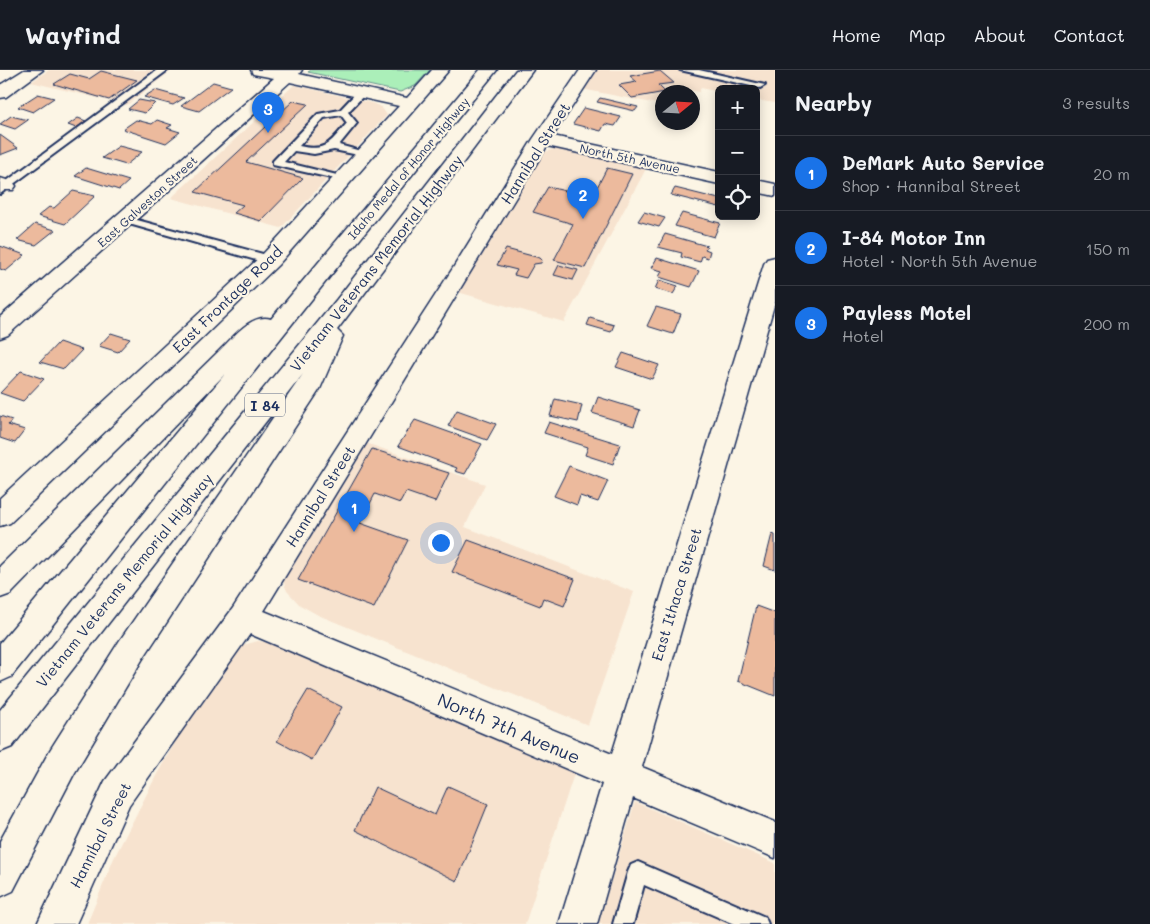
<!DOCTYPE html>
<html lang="en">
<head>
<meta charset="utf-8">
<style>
	:root { --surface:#171b24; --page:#242831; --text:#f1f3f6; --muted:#9ea1a6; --line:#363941; --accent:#1a73e8 }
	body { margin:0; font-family:Mali,sans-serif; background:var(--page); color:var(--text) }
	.controls { position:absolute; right:15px; top:15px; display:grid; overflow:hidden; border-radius:8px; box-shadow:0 2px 12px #0003 }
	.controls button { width:45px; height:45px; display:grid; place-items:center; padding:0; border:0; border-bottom:1px solid var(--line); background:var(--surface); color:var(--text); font:25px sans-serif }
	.compass { position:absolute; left:655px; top:15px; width:45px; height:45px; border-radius:50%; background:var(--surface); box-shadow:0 2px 12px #0003; rotate:72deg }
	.you { position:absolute; left:440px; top:472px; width:18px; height:18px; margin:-12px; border:4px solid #fff; border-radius:50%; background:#1a73e8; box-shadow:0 0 0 8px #1a73e833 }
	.badge { display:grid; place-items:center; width:32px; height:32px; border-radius:50%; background:var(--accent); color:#fff; font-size:16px; font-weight:700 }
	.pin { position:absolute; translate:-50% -41px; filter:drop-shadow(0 1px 2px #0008) }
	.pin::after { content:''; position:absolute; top:26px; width:18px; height:15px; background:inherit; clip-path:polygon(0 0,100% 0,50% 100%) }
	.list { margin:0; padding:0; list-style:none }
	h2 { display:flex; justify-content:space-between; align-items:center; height:65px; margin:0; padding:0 20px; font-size:21px }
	h2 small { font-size:16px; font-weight:400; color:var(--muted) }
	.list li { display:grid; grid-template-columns:32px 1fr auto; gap:15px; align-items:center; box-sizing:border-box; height:75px; padding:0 20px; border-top:1px solid var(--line) }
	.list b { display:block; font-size:19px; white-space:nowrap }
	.list p { margin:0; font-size:16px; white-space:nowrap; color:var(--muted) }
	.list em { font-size:16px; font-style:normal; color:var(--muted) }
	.icon { flex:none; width:28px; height:28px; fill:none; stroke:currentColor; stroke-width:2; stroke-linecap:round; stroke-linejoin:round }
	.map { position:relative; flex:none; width:775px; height:854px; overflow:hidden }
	header { display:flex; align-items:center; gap:30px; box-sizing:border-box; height:70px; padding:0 25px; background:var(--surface); border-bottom:1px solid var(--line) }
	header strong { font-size:24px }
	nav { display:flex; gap:28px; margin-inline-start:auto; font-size:18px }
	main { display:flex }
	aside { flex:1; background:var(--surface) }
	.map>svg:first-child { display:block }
	.built { fill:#f7e3cf }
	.green { fill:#abefb9; stroke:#638f8c }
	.building { fill:#ecba9d; stroke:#1b2f5e }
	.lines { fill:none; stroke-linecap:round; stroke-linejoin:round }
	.service-casing { stroke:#1b2f5e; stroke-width:4 }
	.minor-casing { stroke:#1b2f5e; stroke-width:3 }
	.motorway-casing { stroke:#1b2f5e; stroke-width:3 }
	.service { fill:#fcf5e5; fill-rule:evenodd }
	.minor { fill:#fcf5e5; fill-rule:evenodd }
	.motorway { fill:#fcf5e5; fill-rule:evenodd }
	.labels { text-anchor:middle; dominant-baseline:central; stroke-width:4.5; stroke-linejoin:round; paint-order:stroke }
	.far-street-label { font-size:12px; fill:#1b2f5e; stroke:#fcf5e5 }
	.shield { fill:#fcf5e5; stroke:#5e6a86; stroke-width:1 }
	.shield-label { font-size:14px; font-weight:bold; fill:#1b2f5e }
	.street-label { font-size:15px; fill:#1b2f5e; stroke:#fcf5e5 }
	.near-street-label { font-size:18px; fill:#1b2f5e; stroke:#fcf5e5 }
</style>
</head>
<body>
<header>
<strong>Wayfind</strong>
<nav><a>Home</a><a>Map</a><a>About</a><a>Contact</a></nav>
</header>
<main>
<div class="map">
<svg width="775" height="854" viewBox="0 0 775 854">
	<rect width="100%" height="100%" fill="#fcf5e5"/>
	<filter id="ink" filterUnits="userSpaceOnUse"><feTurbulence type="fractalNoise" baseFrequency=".02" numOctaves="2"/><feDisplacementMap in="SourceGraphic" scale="10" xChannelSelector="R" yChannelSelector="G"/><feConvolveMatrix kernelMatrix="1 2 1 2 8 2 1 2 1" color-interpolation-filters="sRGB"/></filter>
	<g filter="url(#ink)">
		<path class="built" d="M49,0H172L127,35L31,12Z
			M594,0H775V33L756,30V19H719V22L701,18L699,22L681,18L679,22H662V35L582,19Z
			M294,15L372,33L381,37L387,45L281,158L171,128Z
			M557,78L647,97L564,252L454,221L539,84Z
			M360,371L485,414L465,457L634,522L588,655L318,545L300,535L287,521L281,506Z
			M258,571L278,573L575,701L525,854H87L114,788L157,704L223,589L240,576Z
			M635,732L775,793V854H598Z"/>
		<path class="green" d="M311,0H430L415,16L400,22L308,2Z"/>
		<path class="building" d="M101,1L137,10L109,30L54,14L70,4L89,9Z
			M660,1L674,13L658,15L665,22L632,28L619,15L637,12L630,6Z
			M213,12L231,17L199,41L181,36Z
			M155,20L184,28L173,35L144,27Z
			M38,24L54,28L33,42L18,37Z
			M600,28L638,37L635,41L597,32Z
			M139,30L155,33L145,43L128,39Z
			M293,31L308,34L246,92L303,108L261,151L234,143L243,135L195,122Z
			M584,38L621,47L615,56L605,54L601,61L573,54Z
			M11,46L28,50L15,59L0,54Z
			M78,48L86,51L76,58L68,55Z
			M136,50L152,54L157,50L172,55L167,58L180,62L166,73L123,59Z
			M0,65L18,78L0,85Z
			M119,76L142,82L126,95L102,88Z
			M86,98L129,111L119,120L75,106Z
			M607,98L632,104L585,198L554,190L573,154L533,142L548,117L592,127Z
			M675,118L719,129V137L671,125Z
			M73,121L95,126L65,154L38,146L49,137L54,138Z
			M644,142L665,148L659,157L638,151Z
			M682,143L720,153L714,167L675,156Z
			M35,154L55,160L36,175L17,170Z
			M665,164L707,176L705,179L710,181L708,188L702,186L700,192L681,187L682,183L658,177Z
			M0,176L25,185L6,201L0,199Z
			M506,179L540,188L542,190L541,193L534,194L526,208L514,205L517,200L497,195Z
			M657,188L699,201L691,217L659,207L662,201L651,198Z
			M559,195L578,200L573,210L554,205Z
			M659,210L678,216L673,224L655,219Z
			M656,237L681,244L673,264L647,256Z
			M590,248L614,255L611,262L587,255Z
			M111,263L130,269L118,282L99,276Z
			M59,272L82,280L64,299L40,292Z
			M623,283L659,295L652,309L616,297Z
			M21,301L44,309L23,331L0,323Z
			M598,327L640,340L634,356L592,343Z
			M555,329L582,335L578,352L550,346Z
			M457,340L496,354L487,370L448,356Z
			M0,346L12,350L8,355L25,360L15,373L0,368Z
			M415,350L482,374L465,404L455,401L457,398L398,376Z
			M549,352L620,374L613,394L585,385L588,377L544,363Z
			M372,379L449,403L435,432L406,422L400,433L375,424L360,453L408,470L374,538L298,510Z
			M569,396L608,411L598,432L580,426L577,435L554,426Z
			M772,464L775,465V500L764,496Z
			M468,470L575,509L564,536L543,528L540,536L452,502Z
			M756,536L775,543V626L738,611Z
			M308,620L342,637L312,690L277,671Z
			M448,716L488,734L457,811L355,760L375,717L435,745Z"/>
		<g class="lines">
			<g class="service-casing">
				<path id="service" d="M157,0H168L0,124V116Z
					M680,0H699L765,15L760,18Z
					M358,21L366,23L348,42L357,53L339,75L368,83V87L334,80L314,84L294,81L284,92L345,107V111L273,95V91L318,44L340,40ZM341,45L347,53C330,73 326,82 299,76L324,48Z
					M126,147L274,187L276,190L270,194L122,152V148Z
					M638,792L765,847L768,854H734L644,815L633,854H613L628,802L631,795Z"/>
			</g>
			<g class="minor-casing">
				<path id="minor" d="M24,0H43L6,27L0,28V15Z
					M251,0H302L299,4L407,28L432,0H449L278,195L10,453L0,456V428L262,185L399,36L290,12L8,265L0,268V247L274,8L253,4Z
					M580,0H596L553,66L719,102V114L547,76L264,541L612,684L764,194L767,189L775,187V232L642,697L775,752V788L633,728L597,854H559L602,714L250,564L129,735L76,854H37L105,711L233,538L453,198L533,69Z
					M0,108L13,112L16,116L13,120H0Z
					M756,110L775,114V126L756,122Z"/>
			</g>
			<g class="motorway-casing">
				<path id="motorway" d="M480,0H497L335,200L11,607L0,612V573L225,304L11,524L0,528V496L220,280C233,268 251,243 271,249Z
					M516,0H533L337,260L343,266L320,319L142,590L74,704L13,821L0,827V771L50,680L120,570L303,304L12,677L0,682V640L337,229Z"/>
			</g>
			<use href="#service" class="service"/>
			<use href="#minor" class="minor"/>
			<use href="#motorway" class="motorway"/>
		</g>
	</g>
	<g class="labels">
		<g class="far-street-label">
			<text transform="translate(630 88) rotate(12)">North 5th Avenue</text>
			<text transform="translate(408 98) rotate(-50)">Idaho Medal of Honor Highway</text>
			<text transform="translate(147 131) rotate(-42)">East Galveston Street</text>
		</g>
		<rect class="shield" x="245" y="323.5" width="40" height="23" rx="4"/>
		<g class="shield-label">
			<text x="265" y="335">I 84</text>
		</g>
		<g class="street-label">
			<text transform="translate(535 83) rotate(-58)">Hannibal Street</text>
			<text transform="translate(376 193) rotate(-52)">Vietnam Veterans Memorial Highway</text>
			<text transform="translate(227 229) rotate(-44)">East Frontage Road</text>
			<text transform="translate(320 426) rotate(-58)">Hannibal Street</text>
			<text transform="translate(124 510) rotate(-51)">Vietnam Veterans Memorial Highway</text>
			<text transform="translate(676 524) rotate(-73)">East Ithaca Street</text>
			<text transform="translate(100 765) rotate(-63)">Hannibal Street</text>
		</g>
		<g class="near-street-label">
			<text transform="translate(509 658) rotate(23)">North 7th Avenue</text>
		</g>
	</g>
</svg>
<div class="controls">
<button>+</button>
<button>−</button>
<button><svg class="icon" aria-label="locate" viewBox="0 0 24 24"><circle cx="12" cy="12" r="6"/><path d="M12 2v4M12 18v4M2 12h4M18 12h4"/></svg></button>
</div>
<svg class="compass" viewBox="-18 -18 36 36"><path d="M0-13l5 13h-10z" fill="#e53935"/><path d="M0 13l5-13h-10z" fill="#9ea1a6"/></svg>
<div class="you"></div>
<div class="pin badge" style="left:354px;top:462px">1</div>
<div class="pin badge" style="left:583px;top:149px">2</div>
<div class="pin badge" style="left:268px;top:63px">3</div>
</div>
<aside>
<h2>Nearby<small>3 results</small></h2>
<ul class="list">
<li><span class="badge">1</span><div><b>DeMark Auto Service</b><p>Shop · Hannibal Street</p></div><em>20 m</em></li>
<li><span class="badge">2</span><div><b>I-84 Motor Inn</b><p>Hotel · North 5th Avenue</p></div><em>150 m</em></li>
<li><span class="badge">3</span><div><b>Payless Motel</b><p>Hotel</p></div><em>200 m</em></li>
</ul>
</aside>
</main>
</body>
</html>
